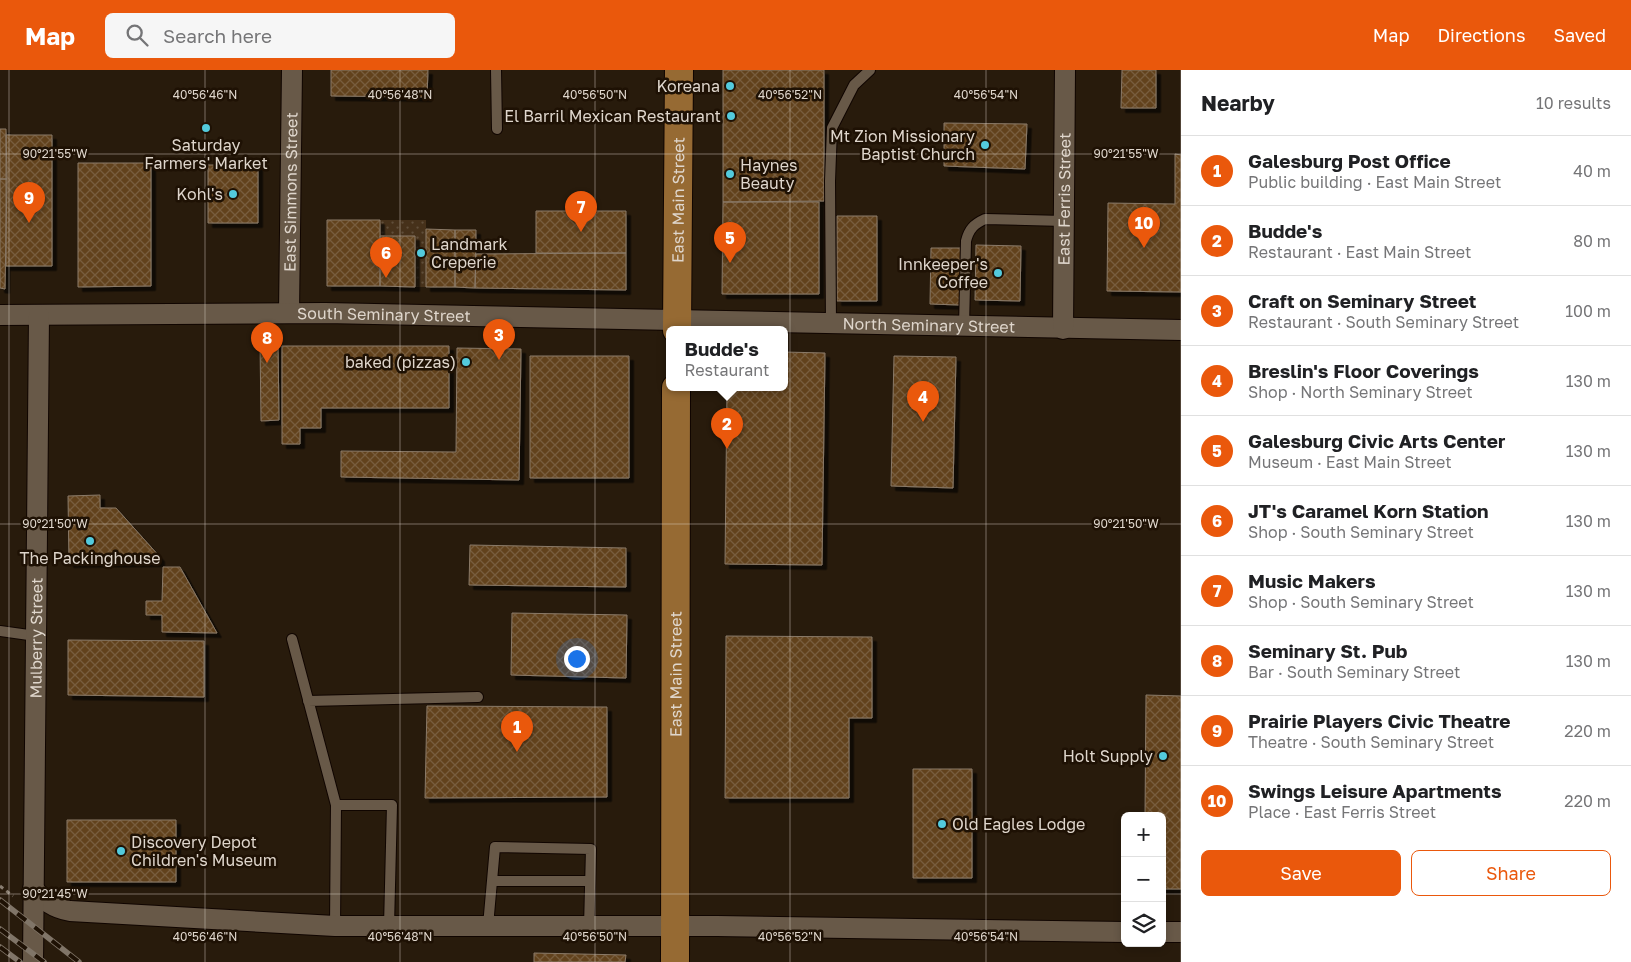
<!DOCTYPE html>
<html lang="en">
<head>
<meta charset="utf-8">
<style>
	:root { --surface:#fff; --page:#f6f6f6; --text:#202124; --muted:#757577; --line:#e0e0e0; --accent:#ea580c }
	body { margin:0; font-family:"Golos Text",sans-serif; background:var(--page); color:var(--text) }
	.controls { position:absolute; right:15px; bottom:15px; display:grid; overflow:hidden; border-radius:8px; box-shadow:0 2px 8px #0003 }
	.controls button { width:45px; height:45px; display:grid; place-items:center; padding:0; border:0; border-bottom:1px solid var(--line); background:var(--surface); color:var(--text); font:25px sans-serif }
	.you { position:absolute; left:576px; top:588px; width:18px; height:18px; margin:-12px; border:4px solid #fff; border-radius:50%; background:#1a73e8; box-shadow:0 0 0 8px #1a73e833 }
	.badge { display:grid; place-items:center; width:32px; height:32px; border-radius:50%; background:var(--accent); color:#fff; font-size:16px; font-weight:700 }
	.pin { position:absolute; translate:-50% -41px; filter:drop-shadow(0 1px 2px #0008) }
	.pin::after { content:''; position:absolute; top:26px; width:18px; height:15px; background:inherit; clip-path:polygon(0 0,100% 0,50% 100%) }
	.popup { position:absolute; left:666px; top:256px; width:122px; height:65px; box-sizing:border-box; display:grid; place-content:center; border-radius:8px; background:var(--surface); filter:drop-shadow(0 1px 4px #0005); font-size:16px; white-space:nowrap; color:var(--muted) }
	.popup b { font-size:19px; color:var(--text) }
	.popup::after { content:''; position:absolute; left:50%; top:100%; margin-left:-10px; border:10px solid transparent; border-top-color:var(--surface) }
	.list { margin:0; padding:0; list-style:none }
	h2 { display:flex; justify-content:space-between; align-items:center; height:65px; margin:0; padding:0 20px; font-size:21px }
	h2 small { font-size:16px; font-weight:400; color:var(--muted) }
	.list li { display:grid; grid-template-columns:32px 1fr auto; gap:15px; align-items:center; box-sizing:border-box; height:70px; padding:0 20px; border-top:1px solid var(--line) }
	.list b { display:block; font-size:19px; white-space:nowrap }
	.list p { margin:0; font-size:16px; white-space:nowrap; color:var(--muted) }
	.list em { font-size:16px; font-style:normal; color:var(--muted) }
	.actions { display:flex; gap:10px; padding:15px 20px }
	.actions a { flex:1; padding:11px 0; border:1px solid var(--accent); border-radius:8px; text-align:center; font-size:18px; color:var(--accent) }
	.actions .main { background:var(--accent); color:#fff }
	.icon { flex:none; width:28px; height:28px; fill:none; stroke:currentColor; stroke-width:2; stroke-linecap:round; stroke-linejoin:round }
	.map { position:relative; flex:none; width:1181px; height:892px; overflow:hidden }
	header { display:flex; align-items:center; gap:30px; box-sizing:border-box; height:70px; padding:0 25px; background:var(--accent); color:#fff }
	header strong { font-size:24px }
	nav { display:flex; gap:28px; margin-inline-start:auto; font-size:18px }
	.search { width:350px; height:45px; background:var(--page); display:flex; align-items:center; gap:12px; box-sizing:border-box; padding:0 18px; border-radius:8px; color:var(--muted); font-size:19px }
	main { display:flex }
	aside { flex:1; background:var(--surface) }
	.map>svg:first-child { display:block }
	.garden { fill:url(#garden-dots) }
	.building { fill:url(#building-cross-hatch); stroke:#8a7a68; filter:url(#shadow) }
	.lines { fill:none; stroke-linecap:round; stroke-linejoin:round }
	.service-casing { stroke:#100500; stroke-width:12 }
	.minor-casing { stroke:#100500; stroke-width:22 }
	.primary-casing { stroke:#100500; stroke-width:30 }
	.path { stroke:#887d70; stroke-width:3; stroke-dasharray:4 4; stroke-linecap:butt }
	.service { stroke:#685948; stroke-width:10 }
	.minor { stroke:#685948; stroke-width:20 }
	.primary { stroke:#966a33; stroke-width:28 }
	.rail-casing { stroke:#807568; stroke-width:5.5 }
	.rail { stroke:#1e1104; stroke-width:4; stroke-dasharray:11; stroke-linecap:butt }
	.ticks { fill:none; stroke:#dfd6cc; stroke-width:1; stroke-opacity:0.45 }
	.poi-dot { fill:#53cadc; stroke:#1e1104; stroke-width:2 }
	.labels { text-anchor:middle; dominant-baseline:central; stroke-width:5; stroke-linejoin:round; paint-order:stroke }
	.poi-label { font-size:16px; fill:#dfd6cc; stroke:#1e1104; text-anchor:end }
	.street-label { font-size:16px; fill:#dfd6cc; stroke:#1e1104 }
	.ticks-label { font-size:12px; text-anchor:middle; fill:#dfd6cc; stroke:#1e1104; stroke-width:5; stroke-linejoin:round; paint-order:stroke }
</style>
</head>
<body>
<header>
<strong>Map</strong>
<div class="search"><svg class="icon" aria-label="search" viewBox="0 0 24 24"><circle cx="10" cy="10" r="6"/><path d="M15 15l6 6"/></svg>Search here</div>
<nav><a>Map</a><a>Directions</a><a>Saved</a></nav>
</header>
<main>
<div class="map">
<svg width="1181" height="892" viewBox="0 0 1181 892">
	<defs>
		<pattern id="garden-dots" width="8" height="8" patternUnits="userSpaceOnUse" patternTransform="scale(1.25)"><rect width="8" height="8" fill="#46311a"/><path d="M2 2h.1M6 6h.1" fill="none" stroke="#604e3a" stroke-width="1.8" stroke-linecap="round"/></pattern>
		<pattern id="building-cross-hatch" width="8" height="8" patternUnits="userSpaceOnUse" patternTransform="scale(1.25)"><rect width="8" height="8" fill="#62431f"/><path d="M0 0l8 8M0 8l8-8" fill="none" stroke="#785d3e"/></pattern>
		<filter id="shadow"><feDropShadow dx="4.5" dy="4.5" stdDeviation="0" flood-color="#0009"/></filter>
	</defs>
	<rect width="100%" height="100%" fill="#281b0c"/>
	<path class="garden" d="M380,150H426V217H415V166H380Z"/>
	<path class="building" d="M331,0H428L427,27L331,26Z
		M723,0H824V131L723,132Z
		M1122,0H1156V38H1121Z
		M944,53L1027,54L1025,99L944,96Z
		M0,59H6L7,109H0Z
		M6,65H52V196H6Z
		M1175,84L1181,85V222L1107,221L1108,133L1175,134Z
		M78,93H151V216L78,217Z
		M208,95H258V153H208Z
		M0,109H7L5,219L0,218Z
		M723,132H819V224H722Z
		M536,141H626V183H536Z
		M837,146H877V231H837Z
		M327,150H380V216H327Z
		M426,159L455,160V217H426Z
		M455,160H476L475,218L455,217Z
		M380,166H415V217L380,216Z
		M976,175L1021,176L1020,231L975,230Z
		M931,178H961L960,235L930,234Z
		M626,183V220L475,218L476,184Z
		M260,273H278L279,350L261,351Z
		M282,276H449V338H321V358H300V374H282Z
		M457,278L521,279L519,410L341,407V381L456,382Z
		M784,282L825,283L822,495L725,494L727,318H784Z
		M530,286H629V408H530Z
		M894,286L956,287L953,418L891,416Z
		M100,425V438H116L160,487V492L69,493L68,426Z
		M470,475L626,478V517L469,515Z
		M163,497H180L217,563L162,562V545H146V531H162Z
		M512,543L627,545L626,608L511,605Z
		M726,566L872,567V648H849V728H725Z
		M68,570L204,571V627L68,625Z
		M1146,625L1181,626V819H1162V746H1145Z
		M427,636L607,637V727L425,728Z
		M913,699H972V808H913Z
		M67,750H176V812H67Z
		M534,883L626,885L625,892H534Z"/>
	<g class="lines">
		<g class="service-casing">
			<path id="service" d="M496,0L497,59
				M831,254L830,111L832,58L854,15L870,0
				M964,257L966,171C969,159 974,154 985,149L1064,151
				M0,561L36,566
				M292,569L336,735H392L389,856
				M308,631L478,627
				M492,811H590
				M335,856L336,735
				M488,856L495,777L591,779L589,857"/>
		</g>
		<g class="minor-casing">
			<g id="minor">
				<path id="s1" d="M289,243L292,0"/>
				<path id="s2" d="M0,245L325,243L1181,260"/>
				<path id="s3" d="M1063,259L1065,0"/>
				<path d="M33,819C45,831 53,838 70,841L335,856H717L1125,862"/>
				<path d="M1162,862H1181"/>
				<path id="s4" d="M33,892L39,246"/>
			</g>
		</g>
		<g class="primary-casing">
			<g id="primary">
				<path id="s5" d="M677,260L679,0"/>
				<path id="s6" d="M675,892L676,318"/>
			</g>
		</g>
		<path class="path" d="M0,816L13,826"/>
		<use href="#service" class="service"/>
		<use href="#minor" class="minor"/>
		<use href="#primary" class="primary"/>
		<g class="rail-casing">
			<path id="rail" d="M0,830L79,892
				M0,859L44,892
				M0,877L20,892"/>
		</g>
		<use href="#rail" class="rail"/>
	</g>
	<path class="ticks" d="M9,0V892M205,0V892M400,0V892M595,0V892M790,0V892M986,0V892M1181,0V892M0,84H1181M0,454H1181M0,824H1125M1162,824H1181"/>
	<g class="poi-dot">
		<circle cx="730" cy="16" r="5"/>
		<circle cx="731" cy="46" r="5"/>
		<circle cx="206" cy="58" r="5"/>
		<circle cx="985" cy="75" r="5"/>
		<circle cx="730" cy="104" r="5"/>
		<circle cx="233" cy="124" r="5"/>
		<circle cx="421" cy="183" r="5"/>
		<circle cx="998" cy="203" r="5"/>
		<circle cx="466" cy="292" r="5"/>
		<circle cx="90" cy="471" r="5"/>
		<circle cx="1163" cy="686" r="5"/>
		<circle cx="942" cy="754" r="5"/>
		<circle cx="121" cy="781" r="5"/>
	</g>
	<g class="labels">
		<g class="poi-label">
			<text x="720" y="16">Koreana</text>
			<text x="721" y="46">El Barril Mexican Restaurant</text>
			<text x="975" y="66">Mt Zion Missionary<tspan x="975" dy="18">Baptist Church</tspan></text>
			<text x="206" y="75" text-anchor="middle">Saturday<tspan x="206" dy="18">Farmers' Market</tspan></text>
			<text x="740" y="95" text-anchor="start">Haynes<tspan x="740" dy="18">Beauty</tspan></text>
			<text x="223" y="124">Kohl's</text>
			<text x="431" y="174" text-anchor="start">Landmark<tspan x="431" dy="18">Creperie</tspan></text>
			<text x="988" y="194">Innkeeper's<tspan x="988" dy="18">Coffee</tspan></text>
			<text x="456" y="292">baked (pizzas)</text>
			<text x="90" y="488" text-anchor="middle">The Packinghouse</text>
			<text x="1153" y="686">Holt Supply</text>
			<text x="952" y="754" text-anchor="start">Old Eagles Lodge</text>
			<text x="131" y="772" text-anchor="start">Discovery Depot<tspan x="131" dy="18">Children's Museum</tspan></text>
		</g>
		<g class="street-label">
			<text stroke="none"><textPath href="#s1" startOffset="121">East Simmons Street</textPath></text>
			<text stroke="none"><textPath href="#s5" startOffset="130">East Main Street</textPath></text>
			<text stroke="none"><textPath href="#s3" startOffset="130">East Ferris Street</textPath></text>
			<text stroke="none"><textPath href="#s2" startOffset="384">South Seminary Street</textPath></text>
			<text stroke="none"><textPath href="#s2" startOffset="929">North Seminary Street</textPath></text>
			<text stroke="none"><textPath href="#s4" startOffset="324">Mulberry Street</textPath></text>
			<text stroke="none"><textPath href="#s6" startOffset="288">East Main Street</textPath></text>
		</g>
	</g>
	<g class="ticks-label">
		<text x="205" y="29">40°56'46"N</text>
		<text x="400" y="29">40°56'48"N</text>
		<text x="595" y="29">40°56'50"N</text>
		<text x="790" y="29">40°56'52"N</text>
		<text x="986" y="29">40°56'54"N</text>
		<text x="1126" y="88">90°21'55"W</text>
		<text x="55" y="88">90°21'55"W</text>
		<text x="1126" y="458">90°21'50"W</text>
		<text x="55" y="458">90°21'50"W</text>
		<text x="55" y="828">90°21'45"W</text>
		<text x="205" y="871">40°56'46"N</text>
		<text x="400" y="871">40°56'48"N</text>
		<text x="595" y="871">40°56'50"N</text>
		<text x="790" y="871">40°56'52"N</text>
		<text x="986" y="871">40°56'54"N</text>
	</g>
</svg>
<div class="controls">
<button>+</button>
<button>−</button>
<button><svg class="icon" aria-label="layers" viewBox="0 0 24 24"><path d="M12 4l9 5-9 5-9-5zM3 14l9 5 9-5"/></svg></button>
</div>
<div class="you"></div>
<div class="pin badge" style="left:517px;top:682px">1</div>
<div class="pin badge" style="left:727px;top:379px">2</div>
<div class="popup"><b>Budde's</b>Restaurant</div>
<div class="pin badge" style="left:499px;top:290px">3</div>
<div class="pin badge" style="left:923px;top:352px">4</div>
<div class="pin badge" style="left:730px;top:193px">5</div>
<div class="pin badge" style="left:386px;top:208px">6</div>
<div class="pin badge" style="left:581px;top:162px">7</div>
<div class="pin badge" style="left:267px;top:293px">8</div>
<div class="pin badge" style="left:29px;top:153px">9</div>
<div class="pin badge" style="left:1144px;top:178px">10</div>
</div>
<aside>
<h2>Nearby<small>10 results</small></h2>
<ul class="list">
<li><span class="badge">1</span><div><b>Galesburg Post Office</b><p>Public building · East Main Street</p></div><em>40 m</em></li>
<li><span class="badge">2</span><div><b>Budde's</b><p>Restaurant · East Main Street</p></div><em>80 m</em></li>
<li><span class="badge">3</span><div><b>Craft on Seminary Street</b><p>Restaurant · South Seminary Street</p></div><em>100 m</em></li>
<li><span class="badge">4</span><div><b>Breslin's Floor Coverings</b><p>Shop · North Seminary Street</p></div><em>130 m</em></li>
<li><span class="badge">5</span><div><b>Galesburg Civic Arts Center</b><p>Museum · East Main Street</p></div><em>130 m</em></li>
<li><span class="badge">6</span><div><b>JT's Caramel Korn Station</b><p>Shop · South Seminary Street</p></div><em>130 m</em></li>
<li><span class="badge">7</span><div><b>Music Makers</b><p>Shop · South Seminary Street</p></div><em>130 m</em></li>
<li><span class="badge">8</span><div><b>Seminary St. Pub</b><p>Bar · South Seminary Street</p></div><em>130 m</em></li>
<li><span class="badge">9</span><div><b>Prairie Players Civic Theatre</b><p>Theatre · South Seminary Street</p></div><em>220 m</em></li>
<li><span class="badge">10</span><div><b>Swings Leisure Apartments</b><p>Place · East Ferris Street</p></div><em>220 m</em></li>
</ul>
<div class="actions"><a class="main">Save</a><a>Share</a></div>
</aside>
</main>
</body>
</html>
